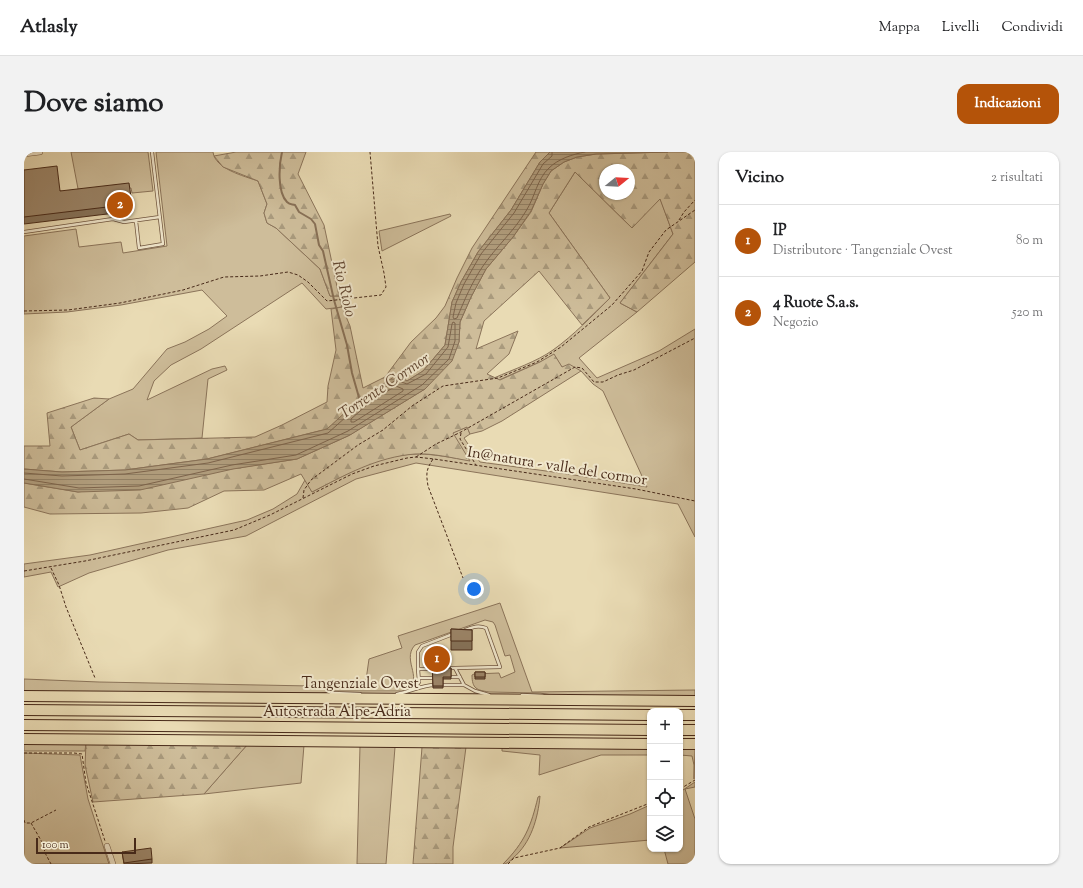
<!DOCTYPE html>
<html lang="it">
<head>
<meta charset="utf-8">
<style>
	:root { --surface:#fff; --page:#f2f2f2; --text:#202124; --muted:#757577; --line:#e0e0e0; --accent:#b45309 }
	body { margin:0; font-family:"Sorts Mill Goudy",serif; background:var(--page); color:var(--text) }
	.controls { position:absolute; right:12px; bottom:12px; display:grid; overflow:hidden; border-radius:8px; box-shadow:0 1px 3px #0004 }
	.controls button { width:36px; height:36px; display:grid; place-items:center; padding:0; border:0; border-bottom:1px solid var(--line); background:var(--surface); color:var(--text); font:20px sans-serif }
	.compass { position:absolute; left:575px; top:12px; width:36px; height:36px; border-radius:50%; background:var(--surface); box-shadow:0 1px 3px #0004; rotate:72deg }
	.scale { position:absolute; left:12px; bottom:10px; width:100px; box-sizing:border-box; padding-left:4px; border:2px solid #482a19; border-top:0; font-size:11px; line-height:14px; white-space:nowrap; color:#482a19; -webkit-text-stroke:3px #f1e8ce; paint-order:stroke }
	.you { position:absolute; left:450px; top:437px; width:14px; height:14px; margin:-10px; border:3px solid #fff; border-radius:50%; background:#1a73e8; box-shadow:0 0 0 6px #1a73e833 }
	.badge { display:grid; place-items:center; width:26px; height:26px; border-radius:50%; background:var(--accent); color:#fff; font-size:13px; font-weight:700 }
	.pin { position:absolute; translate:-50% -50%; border:2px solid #fff; box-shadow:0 1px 4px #0006 }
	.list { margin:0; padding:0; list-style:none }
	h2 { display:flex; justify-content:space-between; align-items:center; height:52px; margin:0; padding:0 16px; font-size:17px }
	h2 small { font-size:13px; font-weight:400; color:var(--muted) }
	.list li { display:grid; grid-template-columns:26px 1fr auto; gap:12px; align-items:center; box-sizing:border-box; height:72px; padding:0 16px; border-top:1px solid var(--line) }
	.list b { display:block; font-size:15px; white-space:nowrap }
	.list p { margin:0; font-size:13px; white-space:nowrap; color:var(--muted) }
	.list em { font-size:13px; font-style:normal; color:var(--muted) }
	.icon { flex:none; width:22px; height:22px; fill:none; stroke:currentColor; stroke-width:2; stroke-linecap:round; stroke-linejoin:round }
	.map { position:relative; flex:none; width:671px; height:712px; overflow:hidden; border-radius:12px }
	header { display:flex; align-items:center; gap:24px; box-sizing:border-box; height:56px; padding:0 20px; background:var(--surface); border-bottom:1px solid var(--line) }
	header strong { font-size:19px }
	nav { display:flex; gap:22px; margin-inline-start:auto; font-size:14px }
	.intro { display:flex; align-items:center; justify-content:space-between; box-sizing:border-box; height:96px; padding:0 24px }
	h1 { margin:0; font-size:28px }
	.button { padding:10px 18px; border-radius:12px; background:var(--accent); color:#fff; font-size:14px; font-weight:700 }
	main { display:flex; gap:24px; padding:0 24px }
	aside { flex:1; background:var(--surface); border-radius:12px; box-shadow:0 1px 3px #0004 }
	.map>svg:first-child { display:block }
	.grass { fill:#cebd9a; stroke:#8b745a }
	.forest { fill:url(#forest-firs); stroke:#8b745a; fill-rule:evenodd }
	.water { fill:url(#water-rules); stroke:#887056 }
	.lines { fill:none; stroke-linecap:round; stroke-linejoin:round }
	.shore { stroke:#7d644c; stroke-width:1 }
	.stream { stroke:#887056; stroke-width:2 }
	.lane-casing { stroke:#705640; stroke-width:4 }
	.street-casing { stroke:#705640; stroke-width:6 }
	.highway-casing { stroke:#482a19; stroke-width:12 }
	.path { stroke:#482a19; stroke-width:1; stroke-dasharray:3 2; stroke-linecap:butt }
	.lane { stroke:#f1e8ce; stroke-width:2.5 }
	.street { stroke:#f1e8ce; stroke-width:5 }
	.highway { stroke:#e9dbb4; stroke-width:10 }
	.wall { fill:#86735b; stroke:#482a19 }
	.building { fill:#9c866a; stroke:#482a19 }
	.labels { text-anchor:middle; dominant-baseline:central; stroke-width:4; stroke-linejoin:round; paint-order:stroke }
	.street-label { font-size:15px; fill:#482a19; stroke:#f1e8ce }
	.water-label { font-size:16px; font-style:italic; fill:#624732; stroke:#f1e8ce }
</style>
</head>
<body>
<header>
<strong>Atlasly</strong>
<nav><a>Mappa</a><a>Livelli</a><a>Condividi</a></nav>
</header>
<div class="intro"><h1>Dove siamo</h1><a class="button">Indicazioni</a></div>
<main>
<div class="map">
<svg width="671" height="712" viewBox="0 0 671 712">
	<defs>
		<pattern id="forest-firs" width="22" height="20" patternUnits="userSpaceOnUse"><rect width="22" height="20" fill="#cebd9a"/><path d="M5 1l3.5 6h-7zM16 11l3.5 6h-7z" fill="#a99a7d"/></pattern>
		<pattern id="water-rules" width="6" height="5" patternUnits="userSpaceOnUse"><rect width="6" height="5" fill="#b29f7f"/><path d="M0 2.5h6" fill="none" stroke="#938267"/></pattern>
	</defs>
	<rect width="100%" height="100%" fill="#e9dbb4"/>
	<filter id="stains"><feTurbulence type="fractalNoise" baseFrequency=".005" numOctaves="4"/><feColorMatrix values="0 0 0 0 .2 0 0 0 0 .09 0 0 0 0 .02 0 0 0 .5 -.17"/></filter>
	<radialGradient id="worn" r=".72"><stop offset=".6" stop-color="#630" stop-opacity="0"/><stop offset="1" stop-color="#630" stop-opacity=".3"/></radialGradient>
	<path class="grass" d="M47,0H124L129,39L108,41L107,36L55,42Z
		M132,0H189C191,17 220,24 234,29L243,52L240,61L243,71L252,76L296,117L306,144H315L318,155L302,157L278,131L177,197L147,213L130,229L123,248L188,217L201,214L203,218L184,227L178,286L114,288L105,282L56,298L47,275L85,247L109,237L143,197L161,190L185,177L203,164L178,138L97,153L43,160L0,162V84L52,77L55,95L97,90L99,101L143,94Z
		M551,20L607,75L636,46L649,82L596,151L613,160L555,206L573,226L635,199L671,177V385L654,352L392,311L332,327L222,384L144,398L65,421L34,435L27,420L0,425V412L66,403L223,368L249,357L273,342L281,328L288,340C321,323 355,302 394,302C411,302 428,306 445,308L428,281L443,275L446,282L440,286L456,310L544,322L623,335L579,239L569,232L557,219L538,215L530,203L516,210L475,228L470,226C490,217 512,210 529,198C550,183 568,164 586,146L525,61Z
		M426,62L427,64L358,99L355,79Z
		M476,451L508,540L671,538V545L534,544L516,541L465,540C453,538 448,537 448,523L450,522L475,521L477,526L491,520L486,503L481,504L471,473L469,470L461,468L391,493C376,509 404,530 378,539H309L295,542L0,540V527L75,530L341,535L345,507L378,496L374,484Z
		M0,591H62L61,599H0Z
		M223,593H280L277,631L180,642Z
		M336,594L371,595L362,712H333Z
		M478,596H626V603H577L515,623L516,603L478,599Z
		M656,596L671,597L670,627V613L668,604L656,603Z
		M0,601L56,603L64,647L85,712H0Z
		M671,630V635L661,637L671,667V712H644L640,697H656V640Z
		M516,644C514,666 507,691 489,706C486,709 483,712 479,712C501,690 507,674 514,645Z
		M626,653V688L536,696L566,676L606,662Z"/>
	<path class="forest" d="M212,0H282L274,22L300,73L315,144H306L296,117L252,76L243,71L240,61L243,52L234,29L199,15L190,4Z
		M512,0H526L516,10L487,58L454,100L437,130L428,150L421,193L399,219L383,229L373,223L303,277L183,307L101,318L38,320L0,317V294H26L23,261L70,246L85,247L47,275L56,298L105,282L114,288L231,285L258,273L303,250L304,234L312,198L307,157L318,155L326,174L339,236L361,225L387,190L412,166L421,154L433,126L448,96Z
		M644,0H671V110L613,160L596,151L649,82L636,47L608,76L551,20L525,61L586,146L558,173L515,119L460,169L452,197L494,179L485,202L463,222L476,228L516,210L530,202L538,215L545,212L557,219L478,269L458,279L446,282L443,275L429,281L446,309C428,306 409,301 391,302C353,305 321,323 288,340L277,322L240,338L200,339L164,356L117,361L26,362L0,355V331L54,340L273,307L324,284L401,237L435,190L436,170L447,145L462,117L489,85L507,60L519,32L527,19L540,10L553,5L572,2ZM581,18H605V42H581Z
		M62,591L223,593L180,642L69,650L61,613Z
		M398,595H442L429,695V712H389Z"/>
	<path class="water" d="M526,0H644L572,2L553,5L540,10L527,19L519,32L507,59L489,85L462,117L447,145L436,170L435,190L428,209L401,237L326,283L273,307L209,317L116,338L54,340L0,331V317L38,320L101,318L183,307L303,277L338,245L373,223L383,229L399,219L421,193L428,150L437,130L454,100L487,58L516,10Z"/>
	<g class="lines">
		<path class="shore" d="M528,0V4L519,12L490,61L457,102L440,132L432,151L429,165L430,167L433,166C440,149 448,130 459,114C472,95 490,79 502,59C511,45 513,27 525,16C534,7 549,2 561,0
			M372,234L379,237V239L330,270H327V267L344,252Z
			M0,321L38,324L101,322L184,311L304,281L341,248L372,228L383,232L402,222L424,195L428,172L429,170L431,171V189L425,207L398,233L324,279L272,303L208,313L115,334L55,336L0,327"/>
		<path class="stream" d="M258,0C255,13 253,40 263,50C266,53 268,52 271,53L275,60L287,67L291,72L295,93L299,99L310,148L323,193L328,221L336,249"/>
		<g class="lane-casing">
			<path id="lane" d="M112,69L115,96L139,92L128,0
				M0,80L89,67L100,70L136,65
				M421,516H431L440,533
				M431,516L476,515L462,476C454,473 449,475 441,478
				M394,517V500L398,494L429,482
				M424,525H436
				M395,526H411
				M416,533H440L451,539L465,543
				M390,537L395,530L394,517H410
				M373,542C386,540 397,533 411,533
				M306,543L308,541L336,542
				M498,543L519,544"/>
		</g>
		<g class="street-casing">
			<path id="street" d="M0,2L16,0
				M83,694L89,712"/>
		</g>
		<g class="highway-casing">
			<path id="highway" d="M0,544L671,549
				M0,558L626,563
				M656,563H671
				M0,573L626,578
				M656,578H671
				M0,587L626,592
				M656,592H671"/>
		</g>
		<path class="path" d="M655,68L660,60L671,48
			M0,159L44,158L96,151L159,138L200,125L236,124L264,120L274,123L284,130L303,149L357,143L362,135L360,121L354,94L346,0
			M437,281L436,287L452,313
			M392,305L412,292L437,280L551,215L558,216L570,230H579L594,223L610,218L671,186
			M409,307C402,318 402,321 404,334L439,426
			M279,346L280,338L287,328L334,293L359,278L388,254L419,234L474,226L513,210L537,195L588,153L618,119L625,100L642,78L671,58
			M27,416L35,433L42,455L71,526
			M0,419L61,409L210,378L246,363L328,322L350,314L383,306L392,305L410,307L612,337L671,349
			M0,601H50L58,602L62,631L81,689
			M656,637L671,628
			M0,668L1,671H7L32,658
			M7,671L22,697L20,699L27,712
			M484,712L490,706L536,696L565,675L626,651"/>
		<use href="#lane" class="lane"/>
		<use href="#street" class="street"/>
		<use href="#highway" class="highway"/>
	</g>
	<path class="wall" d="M0,18L36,39L108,52V59L0,72Z
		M427,477L448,478V498H427Z
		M408,495H420V510H419V516H427V527H419V536H409Z
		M451,520H461V527H451Z
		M98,700L128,707V711L100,712Z"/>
	<path class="building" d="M33,14L36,39L105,31L108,52L0,65V18Z
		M427,477L448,478V489H427Z
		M408,495H420V501H408Z
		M408,508H419V516H427V525H419V534H409Z
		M451,520H461V525H451Z
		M127,696L128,707L100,711L98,700Z"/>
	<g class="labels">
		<g class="street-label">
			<text transform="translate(533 315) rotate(9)">In@natura - valle del cormor</text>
			<text x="336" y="532">Tangenziale Ovest</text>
			<text x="313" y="560">Autostrada Alpe-Adria</text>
		</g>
		<g class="water-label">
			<text transform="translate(319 137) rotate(76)">Rio Riolo</text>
			<text transform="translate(361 235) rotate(-34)">Torrente Cormor</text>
		</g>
	</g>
	<rect width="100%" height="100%" filter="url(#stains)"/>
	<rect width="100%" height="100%" fill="url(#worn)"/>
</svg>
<div class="controls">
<button>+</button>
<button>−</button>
<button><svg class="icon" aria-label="locate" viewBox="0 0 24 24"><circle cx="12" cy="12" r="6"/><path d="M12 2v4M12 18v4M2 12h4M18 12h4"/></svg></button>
<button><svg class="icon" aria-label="layers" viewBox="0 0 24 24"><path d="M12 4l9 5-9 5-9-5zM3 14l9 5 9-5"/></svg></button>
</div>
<svg class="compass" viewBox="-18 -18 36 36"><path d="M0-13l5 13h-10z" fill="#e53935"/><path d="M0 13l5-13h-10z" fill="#757577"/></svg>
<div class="scale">100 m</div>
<div class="you"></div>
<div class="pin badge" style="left:413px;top:507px">1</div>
<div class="pin badge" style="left:96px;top:53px">2</div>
</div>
<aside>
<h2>Vicino<small>2 risultati</small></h2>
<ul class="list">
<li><span class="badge">1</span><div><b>IP</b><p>Distributore · Tangenziale Ovest</p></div><em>80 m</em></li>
<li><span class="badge">2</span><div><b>4 Ruote S.a.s.</b><p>Negozio</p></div><em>520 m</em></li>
</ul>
</aside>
</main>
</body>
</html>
